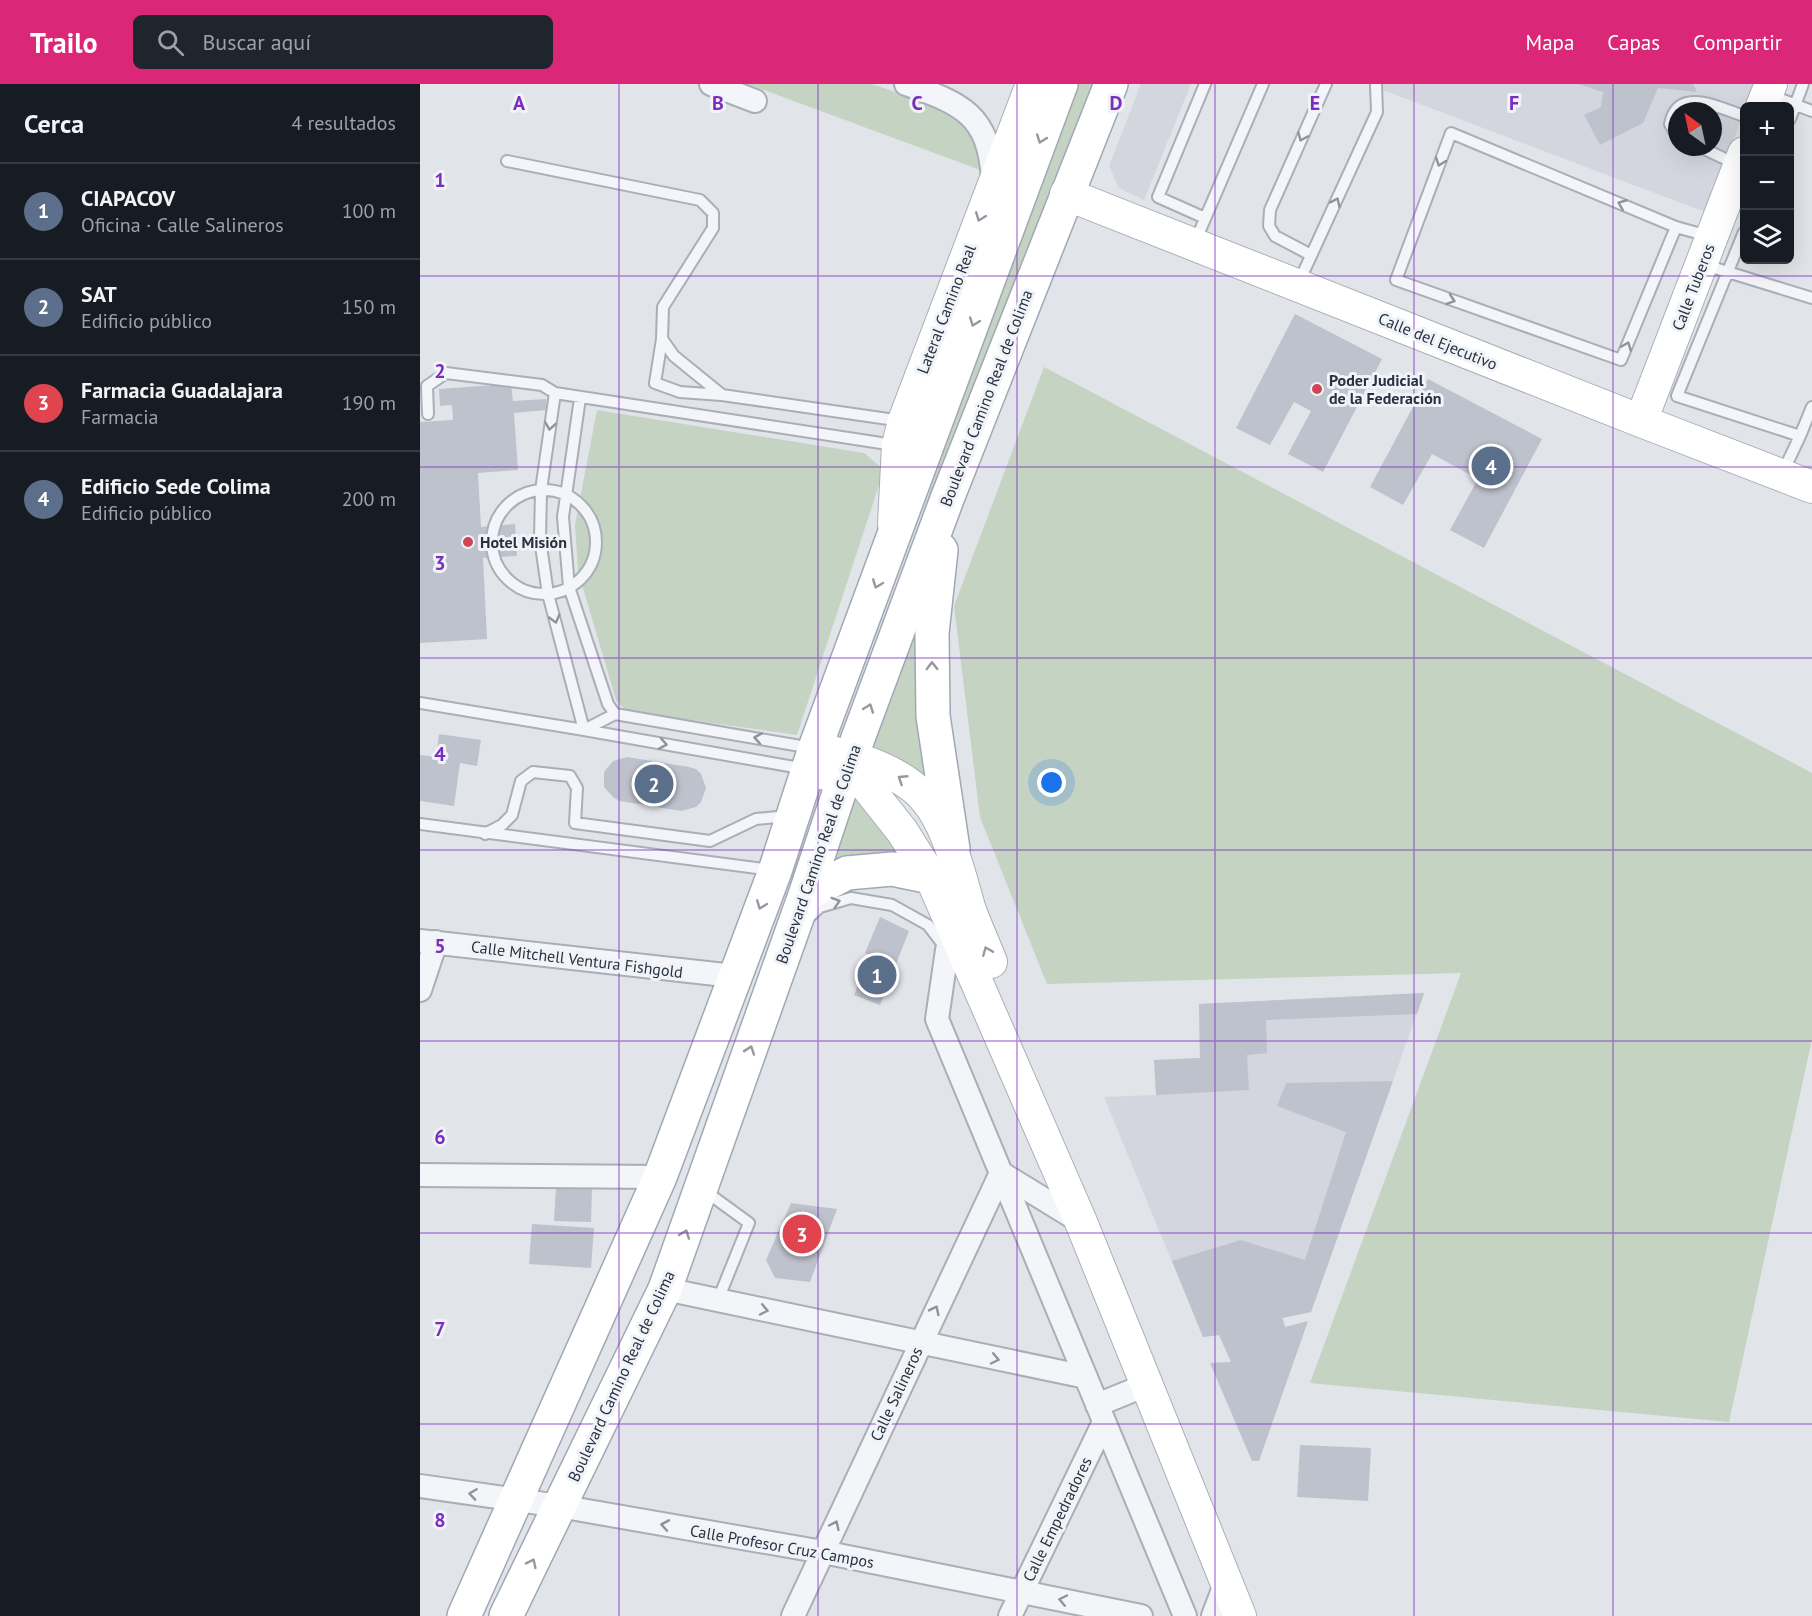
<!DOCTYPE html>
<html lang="es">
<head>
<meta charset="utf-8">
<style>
	:root { --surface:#171b24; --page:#20242c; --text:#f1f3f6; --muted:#9ea1a6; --line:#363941; --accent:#db2777 }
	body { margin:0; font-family:"PT Sans",sans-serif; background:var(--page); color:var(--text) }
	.controls { position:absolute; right:18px; top:18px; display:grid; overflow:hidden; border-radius:9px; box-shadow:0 6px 24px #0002 }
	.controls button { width:54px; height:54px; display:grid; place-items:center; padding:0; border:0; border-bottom:2px solid var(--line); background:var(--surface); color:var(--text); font:30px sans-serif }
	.compass { position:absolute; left:1248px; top:18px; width:54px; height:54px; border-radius:50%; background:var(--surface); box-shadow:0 6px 24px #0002; rotate:327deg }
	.you { position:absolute; left:632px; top:699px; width:21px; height:21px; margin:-15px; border:4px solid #fff; border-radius:50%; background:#1a73e8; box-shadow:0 0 0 9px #1a73e833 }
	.badge { display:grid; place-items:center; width:39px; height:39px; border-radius:50%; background:var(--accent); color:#fff; font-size:20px; font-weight:700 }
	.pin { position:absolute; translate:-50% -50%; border:3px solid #fff; box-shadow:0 2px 6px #0006 }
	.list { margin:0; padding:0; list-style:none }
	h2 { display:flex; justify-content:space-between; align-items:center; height:78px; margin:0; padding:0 24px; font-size:26px }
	h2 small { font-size:20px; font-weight:400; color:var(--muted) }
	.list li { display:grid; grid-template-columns:39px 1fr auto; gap:18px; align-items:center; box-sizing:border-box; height:96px; padding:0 24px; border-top:2px solid var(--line) }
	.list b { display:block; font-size:22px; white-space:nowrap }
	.list p { margin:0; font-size:20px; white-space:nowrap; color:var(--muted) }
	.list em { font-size:20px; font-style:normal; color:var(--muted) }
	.icon { flex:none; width:33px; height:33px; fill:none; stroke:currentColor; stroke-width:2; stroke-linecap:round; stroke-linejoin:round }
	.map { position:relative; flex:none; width:1392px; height:1532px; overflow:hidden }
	header { display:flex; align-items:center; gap:36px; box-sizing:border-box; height:84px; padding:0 30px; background:var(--accent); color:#fff }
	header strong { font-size:28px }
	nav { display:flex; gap:33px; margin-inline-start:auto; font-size:21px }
	.search { width:420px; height:54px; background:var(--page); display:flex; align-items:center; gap:15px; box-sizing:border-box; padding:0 21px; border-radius:9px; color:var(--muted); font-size:22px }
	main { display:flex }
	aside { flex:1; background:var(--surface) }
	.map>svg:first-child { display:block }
	.built { fill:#d3d6de; fill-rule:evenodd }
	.green { fill:#c5d3c2 }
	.building { fill:#bec2cc }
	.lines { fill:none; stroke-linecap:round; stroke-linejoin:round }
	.lane-casing { stroke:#aaaeb7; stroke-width:14 }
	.street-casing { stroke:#aaaeb7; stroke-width:26 }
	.secondary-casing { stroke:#aaaeb7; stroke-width:34 }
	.primary-casing { stroke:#a0a7b5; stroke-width:36 }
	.lane { stroke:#f3f5f8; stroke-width:10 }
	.street { stroke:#f3f5f8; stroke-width:22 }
	.secondary { stroke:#fff; stroke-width:32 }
	.primary { stroke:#fff; stroke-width:33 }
	.oneway { stroke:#8e939c }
	.oneway2 { stroke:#9498a0 }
	.grid { fill:none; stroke:#7b2cbf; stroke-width:1.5; stroke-opacity:0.55 }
	.poi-dot { fill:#ce4654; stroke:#f0f3f7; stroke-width:2 }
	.labels { text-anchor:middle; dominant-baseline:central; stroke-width:6; stroke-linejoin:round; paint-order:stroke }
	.street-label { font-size:16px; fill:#293141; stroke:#f0f3f7 }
	.poi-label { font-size:16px; font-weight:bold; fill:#293141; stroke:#f0f3f7; text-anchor:start }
	.grid-label { font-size:20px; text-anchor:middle; font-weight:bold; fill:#7b2cbf; stroke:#f0f3f7; stroke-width:6; stroke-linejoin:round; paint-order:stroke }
</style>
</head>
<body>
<header>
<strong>Trailo</strong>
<div class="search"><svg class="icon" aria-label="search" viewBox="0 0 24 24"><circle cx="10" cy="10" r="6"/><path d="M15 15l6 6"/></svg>Buscar aquí</div>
<nav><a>Mapa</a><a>Capas</a><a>Compartir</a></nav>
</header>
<main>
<aside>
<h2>Cerca<small>4 resultados</small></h2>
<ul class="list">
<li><span class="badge" style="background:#5c6f8a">1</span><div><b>CIAPACOV</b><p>Oficina · Calle Salineros</p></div><em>100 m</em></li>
<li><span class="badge" style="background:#5c6f8a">2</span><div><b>SAT</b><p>Edificio público</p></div><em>150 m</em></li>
<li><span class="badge" style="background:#e0444e">3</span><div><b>Farmacia Guadalajara</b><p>Farmacia</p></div><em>190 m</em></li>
<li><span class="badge" style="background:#5c6f8a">4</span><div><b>Edificio Sede Colima</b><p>Edificio público</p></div><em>200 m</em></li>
</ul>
</aside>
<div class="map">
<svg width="1392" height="1532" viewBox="0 0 1392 1532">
	<rect width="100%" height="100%" fill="#e1e4e9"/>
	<path class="built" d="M721,0H771L724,116L699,104L689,82Z
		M947,0H1336L1327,22H1324V29L1285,128ZM1257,27H1293V63H1257Z
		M1004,909L891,1228L863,1234L865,1243L783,1253L684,1013L736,1011L734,976L780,974L779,920Z"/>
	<path class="green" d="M328,0H452L524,25L550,46L562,64L563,87Z
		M656,0H680L434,638L567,233Z
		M624,283L1392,689V955L1309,1338L890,1299L1041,889L627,900L560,733L534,522Z
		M177,326L444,369L464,386L377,651L206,627L196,616L158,487L155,441Z
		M513,490L516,719L448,671Z
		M436,702L495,783L404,790Z"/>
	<path class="building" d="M1158,0H1273L1277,8L1238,4L1223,39L1180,61L1164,31L1181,23L1183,8Z
		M875,230L962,275L903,388L868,370L891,327L874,318L850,361L816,344Z
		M1008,295L1122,355L1064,464L1030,446L1058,395L1012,370L983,421L950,403Z
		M91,300L93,317L126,315L127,326L94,329L98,386L58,389L61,443L95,440L97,472L63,474L67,555L0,559V338L33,336L32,321L20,322L19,305Z
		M19,650L61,656L57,682L40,679L34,722L0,717V671L16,673Z
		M207,673L269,683L276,685L281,690L286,704L281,718L276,723L261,727L200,717L194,714L184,703V688L193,677Z
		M460,833L489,847L460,921L434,911L450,871L445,869Z
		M1004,909L997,930L846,936L847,969L827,971L829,1006L736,1011L734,976L780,974L779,920Z
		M973,997L891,1228L862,1234L865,1243L888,1237L839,1377H832L790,1279L811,1278L799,1251L783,1253L752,1177L821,1156L885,1176L926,1048L857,1022L866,999Z
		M136,1103L172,1104L171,1138L134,1137Z
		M371,1119L417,1125L390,1198L355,1194L346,1176Z
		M112,1140L174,1144L171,1184L109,1180Z
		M880,1361L951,1364L948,1417L877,1413Z"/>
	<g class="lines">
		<g class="lane-casing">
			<path id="lane" d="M785,0L738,113L785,134
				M1350,11L1392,27
				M1370,35L1383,0
				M1257,52L1250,40C1258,1 1299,24 1324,32
				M1280,63L1318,81
				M87,77L280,116L293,129V144L243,223L242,255L254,272L302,311L482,337
				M1256,143L1201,276L976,196L1031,49L1256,143L1288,152
				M1324,148L1257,312L1380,352L1392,323
				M775,158L843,0
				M891,171L855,152L849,142L850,126L906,0
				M1285,181L1392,214
				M879,198L957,28L956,0
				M242,255L235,299L260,308L301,311
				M160,314L143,433L149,503L188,620L195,630L392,664
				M8,330L7,302L26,289L122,301L135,309
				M1363,388L1380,352
				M72 458a52 52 0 1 1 104 0a52 52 0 1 1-104 0Z
				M0,619L164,646L195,630
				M386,685L164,646L128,510L120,455L121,406L135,309L474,361
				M0,740L352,786
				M65,750L82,741L92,731L101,697L113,688L150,692L157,704L155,739L290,757L336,735L367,732
				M387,835L400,823L431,814L472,821L508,841L527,866
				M285,1107L329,1139L298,1216"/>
		</g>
		<g class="street-casing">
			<path id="street" d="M291,0L335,17
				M486,0C542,20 569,30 573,96
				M0,857L314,892
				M541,860L527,866L517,935L765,1532
				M0,906L16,858
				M0,1091L240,1093
				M245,1205L666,1293
				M677,1321L726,1301
				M0,1402L139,1422L403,1468L721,1532
				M373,1532L581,1089L661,1138
				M590,1532L684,1338
				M793,1532L806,1498"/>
		</g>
		<g class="secondary-casing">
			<path id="secondary" d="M1342,22L1351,0
				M646,110L1221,337L1392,403
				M1221,337L1324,69
				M474,440L478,361L484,337L612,0
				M395,664C430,672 465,681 493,703C526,728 538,786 549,823C555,841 564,860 571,878
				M389,686L444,699L482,747L511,793L661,1138L820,1532"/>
		</g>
		<g class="primary-casing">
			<path id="primary" d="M521,466L512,549L513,632L533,765
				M385,811L427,789L472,785L511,793
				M44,1532L240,1093L355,787L395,664L641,0
				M86,1532L245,1205L385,811L431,673L527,415L691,0"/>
		</g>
		<use href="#lane" class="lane"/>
		<use href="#street" class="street"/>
		<use href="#secondary" class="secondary"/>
		<use href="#primary" class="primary"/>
	</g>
	<defs><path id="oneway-chevron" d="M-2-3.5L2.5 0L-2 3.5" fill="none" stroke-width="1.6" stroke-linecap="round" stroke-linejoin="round" transform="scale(1.5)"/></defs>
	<g class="oneway">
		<use href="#oneway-chevron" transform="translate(882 53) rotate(113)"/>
		<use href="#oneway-chevron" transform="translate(1020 78) rotate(110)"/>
		<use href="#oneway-chevron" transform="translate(916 118) rotate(-65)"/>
		<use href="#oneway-chevron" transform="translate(1202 120) rotate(-158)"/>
		<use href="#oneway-chevron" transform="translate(1031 216) rotate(19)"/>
		<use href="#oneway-chevron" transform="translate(1207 262) rotate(-68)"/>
		<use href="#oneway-chevron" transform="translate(130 342) rotate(99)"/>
		<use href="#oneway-chevron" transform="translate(135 535) rotate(75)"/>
		<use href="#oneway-chevron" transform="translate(338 654) rotate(-170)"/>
		<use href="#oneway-chevron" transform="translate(243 660) rotate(10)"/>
		<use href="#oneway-chevron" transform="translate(416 818) rotate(-17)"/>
		<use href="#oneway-chevron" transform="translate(344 1226) rotate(12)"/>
		<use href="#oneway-chevron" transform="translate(515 1226) rotate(-64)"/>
		<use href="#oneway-chevron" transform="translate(575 1275) rotate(12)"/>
		<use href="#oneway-chevron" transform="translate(53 1410) rotate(-172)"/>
		<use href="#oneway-chevron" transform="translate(245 1441) rotate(-170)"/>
		<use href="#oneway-chevron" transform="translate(415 1441) rotate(-65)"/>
		<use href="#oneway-chevron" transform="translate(643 1516) rotate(-168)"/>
	</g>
	<g class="oneway2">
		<use href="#oneway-chevron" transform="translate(621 55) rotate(110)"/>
		<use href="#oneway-chevron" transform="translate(560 133) rotate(111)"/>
		<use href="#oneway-chevron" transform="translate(554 238) rotate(110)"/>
		<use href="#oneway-chevron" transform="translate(457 500) rotate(111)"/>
		<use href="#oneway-chevron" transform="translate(512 582) rotate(-91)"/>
		<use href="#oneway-chevron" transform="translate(449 624) rotate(-70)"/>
		<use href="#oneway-chevron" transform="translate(482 695) rotate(-147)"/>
		<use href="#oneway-chevron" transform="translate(341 821) rotate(111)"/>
		<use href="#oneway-chevron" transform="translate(567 867) rotate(-112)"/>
		<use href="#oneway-chevron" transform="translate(330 966) rotate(-71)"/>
		<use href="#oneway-chevron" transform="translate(265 1150) rotate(-70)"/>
		<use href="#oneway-chevron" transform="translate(112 1479) rotate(-64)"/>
	</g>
	<path class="grid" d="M199,0V1532M398,0V1532M597,0V1532M795,0V1532M994,0V1532M1193,0V1532M0,192H1392M0,383H1392M0,574H1392M0,766H1392M0,957H1392M0,1149H1392M0,1340H1392"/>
	<g class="poi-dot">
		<circle cx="897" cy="305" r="6"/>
		<circle cx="48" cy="458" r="6"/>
	</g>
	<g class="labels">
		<g class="street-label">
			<text transform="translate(1273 203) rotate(-69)">Calle Tuberos</text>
			<text transform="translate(526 225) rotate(-69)">Lateral Camino Real</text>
			<text transform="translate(1018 257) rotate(22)">Calle del Ejecutivo</text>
			<text transform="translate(566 314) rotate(-69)">Boulevard Camino Real de Colima</text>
			<text transform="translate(398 770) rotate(-71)">Boulevard Camino Real de Colima</text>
			<text transform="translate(157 875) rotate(7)">Calle Mitchell Ventura Fishgold</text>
			<text transform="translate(201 1292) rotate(-65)">Boulevard Camino Real de Colima</text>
			<text transform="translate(476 1310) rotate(-65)">Calle Salineros</text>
			<text transform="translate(637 1435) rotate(-64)">Calle Empedradores</text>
			<text transform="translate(362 1462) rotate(10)">Calle Profesor Cruz Campos</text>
		</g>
		<g class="poi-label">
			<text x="909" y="296">Poder Judicial<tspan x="909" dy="18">de la Federación</tspan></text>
			<text x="60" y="458">Hotel Misión</text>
		</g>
	</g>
	<g class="grid-label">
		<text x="99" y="26">A</text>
		<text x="298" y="26">B</text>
		<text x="497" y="26">C</text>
		<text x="696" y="26">D</text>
		<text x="895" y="26">E</text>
		<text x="1094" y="26">F</text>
		<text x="20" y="103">1</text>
		<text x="20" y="294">2</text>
		<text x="20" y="486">3</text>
		<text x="20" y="677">4</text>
		<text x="20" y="869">5</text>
		<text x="20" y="1060">6</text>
		<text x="20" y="1252">7</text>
		<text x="20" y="1443">8</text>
	</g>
</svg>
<div class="controls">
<button>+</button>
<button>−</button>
<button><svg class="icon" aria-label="layers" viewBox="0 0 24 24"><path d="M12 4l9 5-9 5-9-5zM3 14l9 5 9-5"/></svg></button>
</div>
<svg class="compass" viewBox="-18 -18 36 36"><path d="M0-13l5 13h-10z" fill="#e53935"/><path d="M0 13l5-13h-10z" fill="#9ea1a6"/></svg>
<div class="you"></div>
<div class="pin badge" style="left:457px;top:891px;background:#5c6f8a">1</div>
<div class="pin badge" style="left:234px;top:700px;background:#5c6f8a">2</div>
<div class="pin badge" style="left:382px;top:1150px;background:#e0444e">3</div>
<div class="pin badge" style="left:1071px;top:382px;background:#5c6f8a">4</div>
</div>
</main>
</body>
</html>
